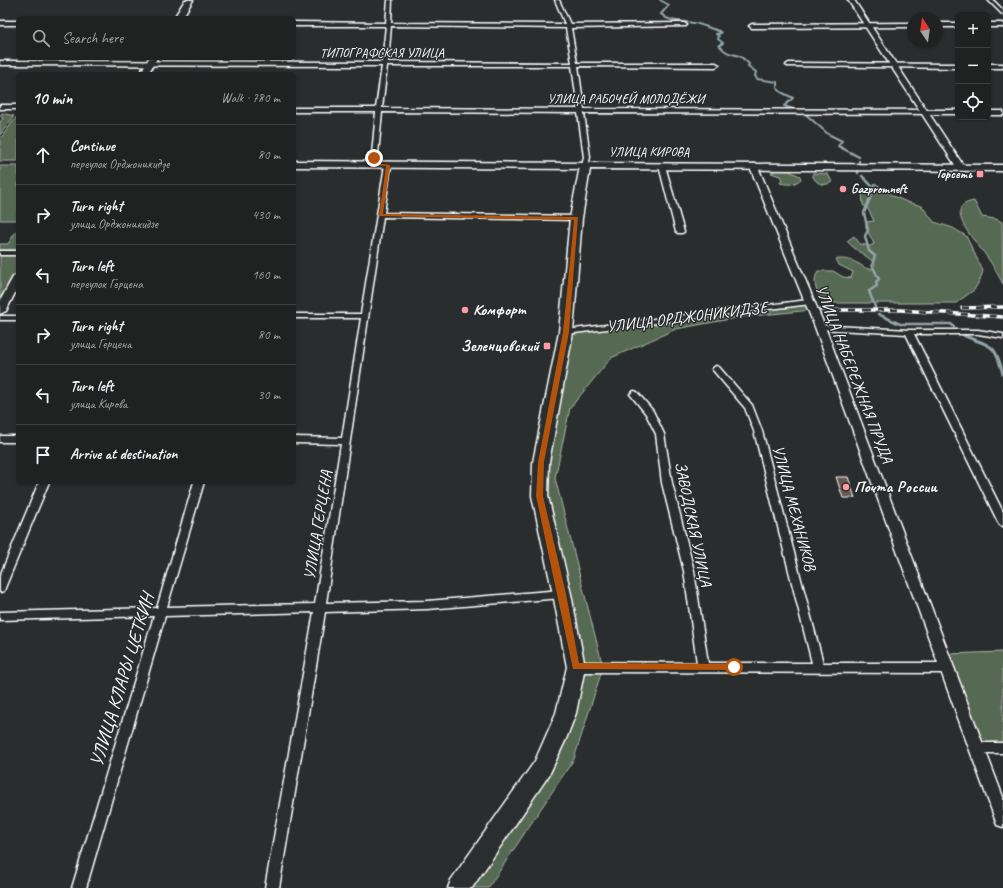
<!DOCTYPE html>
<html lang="en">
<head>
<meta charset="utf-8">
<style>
	:root { --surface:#202222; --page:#282a2a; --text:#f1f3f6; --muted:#a2a4a5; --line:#3d3f40 }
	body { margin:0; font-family:Caveat,sans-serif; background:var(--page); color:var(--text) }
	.controls { position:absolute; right:12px; top:12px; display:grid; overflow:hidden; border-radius:6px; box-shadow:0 1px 3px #0004 }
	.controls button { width:36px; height:36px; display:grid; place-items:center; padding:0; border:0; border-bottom:1px solid var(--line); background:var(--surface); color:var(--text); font:20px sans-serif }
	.compass { position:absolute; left:907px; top:12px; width:36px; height:36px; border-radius:50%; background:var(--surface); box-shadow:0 1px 3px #0004; rotate:347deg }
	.stop { position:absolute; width:12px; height:12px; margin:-9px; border:3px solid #b45309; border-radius:50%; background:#fff }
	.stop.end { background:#b45309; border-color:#fff; box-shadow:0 1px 4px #0008 }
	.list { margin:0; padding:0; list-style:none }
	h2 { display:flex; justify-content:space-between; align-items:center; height:52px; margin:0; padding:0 16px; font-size:17px }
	h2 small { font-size:13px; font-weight:400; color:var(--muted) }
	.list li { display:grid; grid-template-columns:26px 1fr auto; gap:12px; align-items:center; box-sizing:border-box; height:60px; padding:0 16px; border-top:1px solid var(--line) }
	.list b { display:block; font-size:15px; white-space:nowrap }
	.list p { margin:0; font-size:13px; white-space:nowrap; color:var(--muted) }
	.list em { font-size:13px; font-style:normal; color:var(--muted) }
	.icon { flex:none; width:22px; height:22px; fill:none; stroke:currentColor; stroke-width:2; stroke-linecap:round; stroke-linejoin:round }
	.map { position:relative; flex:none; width:1003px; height:888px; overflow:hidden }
	.search { position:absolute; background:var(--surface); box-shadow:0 1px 3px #0004; left:16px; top:16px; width:280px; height:44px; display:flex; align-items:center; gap:10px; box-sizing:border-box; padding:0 14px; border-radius:6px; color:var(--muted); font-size:15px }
	.panel { position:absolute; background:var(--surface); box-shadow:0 1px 3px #0004; left:16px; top:72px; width:280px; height:412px; border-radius:6px }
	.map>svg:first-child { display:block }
	.green { fill:#566953; stroke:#aab4a9 }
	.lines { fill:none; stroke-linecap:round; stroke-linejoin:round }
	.stream-far2 { stroke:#94a5a9; stroke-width:2 }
	.stream-far1 { stroke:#94a5a9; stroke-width:2.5 }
	.stream { stroke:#94a5a9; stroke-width:3 }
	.building { fill:#685651; stroke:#fff }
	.minor-casing { stroke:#fff; stroke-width:3 }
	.tertiary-casing { stroke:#fff; stroke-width:3 }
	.secondary-casing { stroke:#fff; stroke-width:3 }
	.primary-casing { stroke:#fff; stroke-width:3 }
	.minor { fill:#2a2d2e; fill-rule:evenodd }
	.tertiary { fill:#2a2d2e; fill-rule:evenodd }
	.secondary { fill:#2a2d2e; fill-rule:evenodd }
	.primary { fill:#2a2d2e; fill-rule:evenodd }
	.rail-casing { stroke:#fff; stroke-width:3.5 }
	.rail { stroke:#2a2d2e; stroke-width:2.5; stroke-dasharray:7; stroke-linecap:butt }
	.route { fill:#b45309 }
	.poi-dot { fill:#ff9aa2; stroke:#2a2d2e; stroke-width:1.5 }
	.labels { text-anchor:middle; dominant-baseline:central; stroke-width:3; stroke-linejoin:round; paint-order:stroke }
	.far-street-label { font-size:13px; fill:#fff; stroke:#2a2d2e }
	.far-poi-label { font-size:13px; font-weight:bold; fill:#fff; stroke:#2a2d2e; text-anchor:end }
	.poi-label { font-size:16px; font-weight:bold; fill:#fff; stroke:#2a2d2e; text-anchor:start }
	.street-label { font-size:16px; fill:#fff; stroke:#2a2d2e }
	.near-street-label { font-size:19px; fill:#fff; stroke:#2a2d2e }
</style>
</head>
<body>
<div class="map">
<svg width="1003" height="888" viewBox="0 0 1003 888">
	<rect width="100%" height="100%" fill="#2a2d2e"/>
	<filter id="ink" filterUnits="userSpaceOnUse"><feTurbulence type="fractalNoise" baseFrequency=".025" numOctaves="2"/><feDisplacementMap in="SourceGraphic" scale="8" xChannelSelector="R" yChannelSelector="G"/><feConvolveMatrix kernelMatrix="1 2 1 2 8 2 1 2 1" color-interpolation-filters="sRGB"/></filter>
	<g filter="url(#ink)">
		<path class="green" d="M2,113L14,116L0,135V122L3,118L0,116Z
			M18,115V161H0V139Z
			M0,166H18V220H0Z
			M785,169L800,176L801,179C794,185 789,185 780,183L782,180L780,176L771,173L776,170Z
			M813,173L828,174L832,182C824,187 816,184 812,175Z
			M875,183L893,196L907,202L922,206L934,222L953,228L966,236L983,271L980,280L974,290L956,303H835L821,299C816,290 812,282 818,271H833L843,277L851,278L853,272L839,265L836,259C844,259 850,259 857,263C864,266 863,269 872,269L875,264C867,255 855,251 847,241L854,236L860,244L870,246L874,244L866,228V222L874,221L868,209L863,205L862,194L866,190L873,188Z
			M974,201L982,217L996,219L1002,222L1003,284C998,275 993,265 987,257C979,245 959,226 960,211C960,204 969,202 974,201Z
			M18,228V250H0V244H8Z
			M18,253V277L0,311V254Z
			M808,302L812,310L741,317L676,329L611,358L570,408L555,478L603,667L574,759L488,888H459L542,768L576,667L540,496L566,332Z
			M1003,652V746H982L946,654Z"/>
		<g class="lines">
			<path class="stream-far2" d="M660,0L669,5L661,14C671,24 685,20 698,24C705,26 712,29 719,31L721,33L716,34L719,36L718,39L723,43L719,45C725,53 730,53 739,56C742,57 746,61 749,64L748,66L756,72L755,76L757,79L777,82V88L781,92L793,98L784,106L797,110
				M802,111L828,134L842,141L838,146L842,148"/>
			<path class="stream-far1" d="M840,147L859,157
				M859,161V164
				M858,171V173
				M862,176L874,188L864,213L868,230L865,236L869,251L875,256L872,265L879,279L876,282L877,286L869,291L875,307
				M878,314L900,324H951L954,327
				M963,335L968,337"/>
			<path class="stream" d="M965,336C993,347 995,344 1003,374"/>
		</g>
		<path class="building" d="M836,477H848L855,498H843Z"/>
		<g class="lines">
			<g class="minor-casing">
				<path id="minor" d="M388,0H392L391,23L565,24L555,0H559L570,24L684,23L687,25L686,26L571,28L577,63H716L719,65L716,67L578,66L584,109L958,110V114L584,113L590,157L588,166L585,168L582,166L584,157L578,113L382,112L377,165L374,167L371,165L376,112H294V108H376L382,66L0,65V61L382,62L386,26H294V22L386,23ZM391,26L566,28L572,63L388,62ZM387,66H572L578,109L382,108Z
					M988,0H993L1003,10V15Z
					M0,21H18V25H0Z
					M913,23V27L752,28L749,26L752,24Z
					M937,23H958V27H937Z
					M988,23H1003V27H988Z
					M789,63L958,64V68L787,66L786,65Z
					M988,64H1003V68H988Z
					M988,111H1003V115H988Z
					M388,163L391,165L384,213L576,216L579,218L576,220L383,217L326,603L427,601L562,590L566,591L567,594L566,597L562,598L427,609L325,612L279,888H265L314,612L165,616L86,888H72L154,616L0,620V612L157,608L194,482H204L167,607L315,604L341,444L294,443V437L342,438L361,318H294V314H361L385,165Z
					M662,164L665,166L684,232L682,233H678L676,232L659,166Z
					M0,251H18V255H0Z
					M808,300L812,302L811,304L566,334L562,332L566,330Z
					M0,316H18V320H0Z
					M817,325L909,330H978L1003,334V338L978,334H914L1003,512V526L1000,525L998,522L906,334L820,329L816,327Z
					M716,366L719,367L752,405L762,431L823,663H947L951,665L953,668L951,671L947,673L576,672L572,670L570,667L572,664L576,662L697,663L684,571L662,483L656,434L646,414L630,394L634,391L637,392L653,411L664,434L672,483L694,571L708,663H812L754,431L745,408L712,369Z
					M0,436H18V442H0Z
					M39,482H49L5,588L4,591L0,592V576Z
					M976,743H1003V753H976L972,752L970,748L972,744Z"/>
			</g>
			<g class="tertiary-casing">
				<path id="tertiary" d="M848,0H854L965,168L964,170H958L957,168Z
					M0,105H18V109H0Z
					M754,164L758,167L825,327L1003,797V827L997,825L995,819L815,327L750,167Z"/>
			</g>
			<g class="secondary-casing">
				<path id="secondary" d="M185,0H193L182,18H174Z
					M149,58H157L148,74H140Z
					M294,161L585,163L590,166L585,169L294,167Z
					M18,274V287L6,311L0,314V301L13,277Z"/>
			</g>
			<g class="primary-casing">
				<path id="primary" d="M585,163L1003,165V171L590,169L582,218L573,332L549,462L548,496L571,594L585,667L576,713L566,739L549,775L472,888H448L451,880L535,761L556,713L567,667L553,594L532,496L533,462L559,332L570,218L580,166Z"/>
			</g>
			<use href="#minor" class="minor"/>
			<use href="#tertiary" class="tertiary"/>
			<use href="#secondary" class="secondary"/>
			<use href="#primary" class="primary"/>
			<g class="rail-casing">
				<path id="rail" d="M962,308L1003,307
					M821,310H900L1003,317"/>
			</g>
			<use href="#rail" class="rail"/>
		</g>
	</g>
	<path class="route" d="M374,156L376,158V163L390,165L383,214L578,217L569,332L544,462L543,496L566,594L579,663L734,664L737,665V670L573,669L536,496L538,462L563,332L574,220L379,216L386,166H372V158Z"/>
	<g class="poi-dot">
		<rect x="976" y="170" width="8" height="8" rx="2"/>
		<circle cx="843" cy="189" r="4"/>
		<circle cx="465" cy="310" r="4"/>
		<rect x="543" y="342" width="8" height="8" rx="2"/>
		<circle cx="846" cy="487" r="4"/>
	</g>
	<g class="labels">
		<g class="far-street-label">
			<text x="382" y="53">ТИПОГРАФСКАЯ УЛИЦА</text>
			<text x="626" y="99">УЛИЦА РАБОЧЕЙ МОЛОДЁЖИ</text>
			<text x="649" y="152">УЛИЦА КИРОВА</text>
		</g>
		<g class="far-poi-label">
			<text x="972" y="174">Горсеть</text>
			<text x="851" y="189" text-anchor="start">Gazpromneft</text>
		</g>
		<g class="poi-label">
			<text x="473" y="310">Комфорт</text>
			<text x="539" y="346" text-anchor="end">Зеленцовский</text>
			<text x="854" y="487">Почта России</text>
		</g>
		<g class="street-label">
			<text transform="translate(687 317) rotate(-7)">УЛИЦА ОРДЖОНИКИДЗЕ</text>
			<text transform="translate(854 374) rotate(69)">УЛИЦА НАБЕРЕЖНАЯ ПРУДА</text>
			<text transform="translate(794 508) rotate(75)">УЛИЦА МЕХАНИКОВ</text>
			<text transform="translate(693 524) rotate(78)">ЗАВОДСКАЯ УЛИЦА</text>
			<text transform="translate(318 525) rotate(-81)">УЛИЦА ГЕРЦЕНА</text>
		</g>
		<g class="near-street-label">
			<text transform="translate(122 680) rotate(-73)">УЛИЦА КЛАРЫ ЦЕТКИН</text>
		</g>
	</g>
</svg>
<div class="controls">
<button>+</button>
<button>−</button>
<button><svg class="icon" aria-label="locate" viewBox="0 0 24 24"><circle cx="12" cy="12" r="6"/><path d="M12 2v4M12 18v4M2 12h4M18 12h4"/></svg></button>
</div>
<svg class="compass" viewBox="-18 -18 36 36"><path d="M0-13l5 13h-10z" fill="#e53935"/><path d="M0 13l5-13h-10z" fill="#a2a4a5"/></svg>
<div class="stop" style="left:734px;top:667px"></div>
<div class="stop end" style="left:374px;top:158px"></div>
<div class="search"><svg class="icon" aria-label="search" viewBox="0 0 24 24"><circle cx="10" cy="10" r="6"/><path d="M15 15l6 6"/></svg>Search here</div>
<section class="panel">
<h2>10 min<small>Walk · 780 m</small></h2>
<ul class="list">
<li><svg class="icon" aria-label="ahead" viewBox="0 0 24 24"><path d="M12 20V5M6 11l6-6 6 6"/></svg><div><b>Continue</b><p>переулок Орджоникидзе</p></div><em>80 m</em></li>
<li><svg class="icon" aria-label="right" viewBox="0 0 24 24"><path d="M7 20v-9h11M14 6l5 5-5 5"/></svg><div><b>Turn right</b><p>улица Орджоникидзе</p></div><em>430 m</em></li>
<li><svg class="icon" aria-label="left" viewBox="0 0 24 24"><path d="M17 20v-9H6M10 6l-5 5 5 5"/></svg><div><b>Turn left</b><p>переулок Герцена</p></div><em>160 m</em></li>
<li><svg class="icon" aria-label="right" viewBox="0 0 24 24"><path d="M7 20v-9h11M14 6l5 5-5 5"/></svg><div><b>Turn right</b><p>улица Герцена</p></div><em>80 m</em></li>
<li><svg class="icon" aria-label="left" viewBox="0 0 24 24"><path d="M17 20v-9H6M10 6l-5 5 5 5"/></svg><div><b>Turn left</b><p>улица Кирова</p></div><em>30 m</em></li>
<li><svg class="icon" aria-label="arrive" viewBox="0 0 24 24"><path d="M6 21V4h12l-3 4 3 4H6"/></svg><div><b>Arrive at destination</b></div></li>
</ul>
</section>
</div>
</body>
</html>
